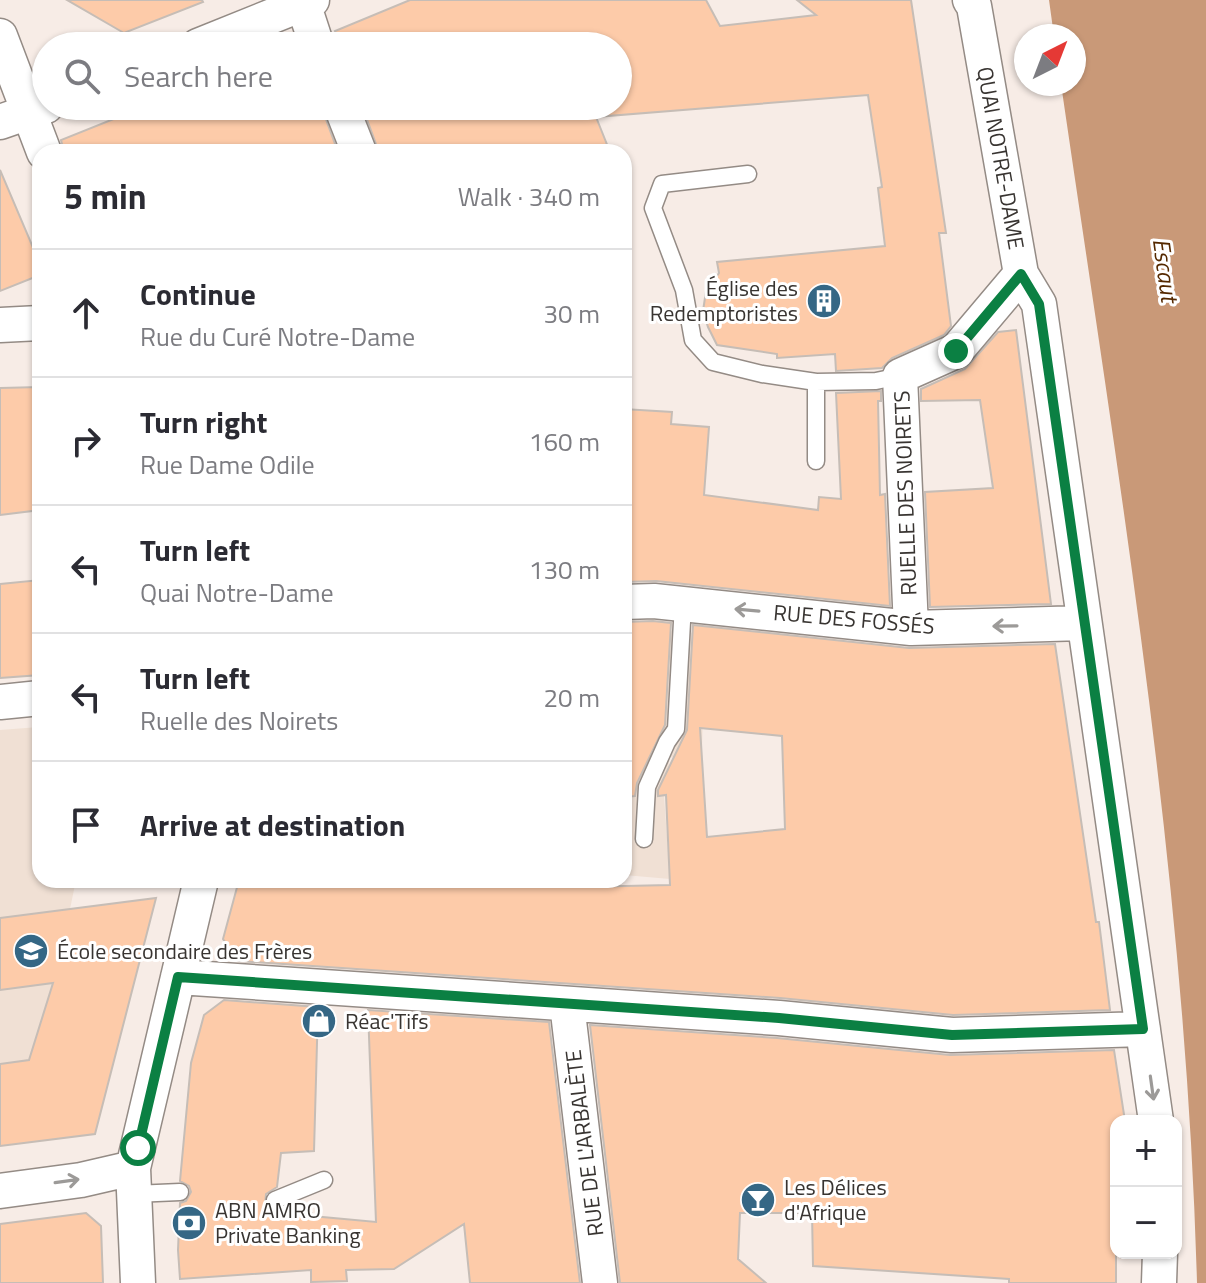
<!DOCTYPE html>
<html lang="en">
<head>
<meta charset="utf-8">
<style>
	:root { --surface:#fff; --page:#f7f7f7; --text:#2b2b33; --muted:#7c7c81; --line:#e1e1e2 }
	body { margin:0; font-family:"Titillium Web",sans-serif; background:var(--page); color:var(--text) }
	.controls { position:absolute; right:24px; bottom:24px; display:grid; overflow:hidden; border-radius:16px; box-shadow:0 2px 6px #0004 }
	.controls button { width:72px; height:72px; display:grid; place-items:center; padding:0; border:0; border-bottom:2px solid var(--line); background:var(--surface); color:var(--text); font:40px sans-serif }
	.compass { position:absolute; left:1014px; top:24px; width:72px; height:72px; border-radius:50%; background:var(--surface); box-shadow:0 2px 6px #0004; rotate:42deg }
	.stop { position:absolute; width:24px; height:24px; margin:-18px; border:6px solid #0b8043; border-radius:50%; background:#fff }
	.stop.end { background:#0b8043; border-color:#fff; box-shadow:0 2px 8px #0008 }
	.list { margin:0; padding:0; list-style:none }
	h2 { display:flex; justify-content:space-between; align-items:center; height:104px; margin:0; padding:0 32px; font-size:34px }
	h2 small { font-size:26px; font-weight:400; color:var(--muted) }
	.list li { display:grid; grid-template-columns:52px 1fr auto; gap:24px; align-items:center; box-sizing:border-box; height:128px; padding:0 32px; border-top:2px solid var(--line) }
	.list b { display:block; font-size:30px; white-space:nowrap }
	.list p { margin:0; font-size:26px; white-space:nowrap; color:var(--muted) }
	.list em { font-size:26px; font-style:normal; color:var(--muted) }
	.icon { flex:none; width:44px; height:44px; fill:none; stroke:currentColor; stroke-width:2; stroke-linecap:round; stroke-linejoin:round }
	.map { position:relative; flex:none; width:1206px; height:1283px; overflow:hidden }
	.search { position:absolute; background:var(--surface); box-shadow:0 2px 6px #0004; left:32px; top:32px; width:600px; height:88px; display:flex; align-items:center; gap:20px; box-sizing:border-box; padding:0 28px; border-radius:44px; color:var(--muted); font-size:30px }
	.panel { position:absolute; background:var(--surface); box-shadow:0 2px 6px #0004; left:32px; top:144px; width:600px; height:744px; border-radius:24px }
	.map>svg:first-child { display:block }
	.built { fill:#f0e0d4 }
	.water { fill:#c99978 }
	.building { fill:#fdcba9; stroke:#c6bdb6; stroke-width:2; fill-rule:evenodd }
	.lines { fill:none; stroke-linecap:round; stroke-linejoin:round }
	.lane-casing { stroke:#948b85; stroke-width:19 }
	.street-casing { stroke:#948b85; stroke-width:37 }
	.lane { stroke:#fff; stroke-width:16 }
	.street { stroke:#fff; stroke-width:34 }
	.oneway { stroke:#9c9a98 }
	.route { stroke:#0b8043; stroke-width:10 }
	.labels { text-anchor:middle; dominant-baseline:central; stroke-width:6; stroke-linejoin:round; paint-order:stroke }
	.street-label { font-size:22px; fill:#383431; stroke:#fff }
	.poi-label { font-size:22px; fill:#383431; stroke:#fff; text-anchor:start }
	.water-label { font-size:24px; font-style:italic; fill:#552900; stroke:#fff }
</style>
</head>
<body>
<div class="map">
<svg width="1206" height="1283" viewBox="0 0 1206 1283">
	<rect width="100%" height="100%" fill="#f7ece6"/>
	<path class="built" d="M667,630L705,634L702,750L694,749V759L669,757L668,793L664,796L670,879L624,875V711L639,760L650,762L666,699Z
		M39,727L40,880H76L70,909L46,1140L0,1146V730Z"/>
	<path class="water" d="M1049,0H1206V1283H1197C1186,880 1119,482 1061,84H1074V36H1054Z"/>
	<path class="building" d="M67,0H202L203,2L124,33Z
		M410,0H706L720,26L816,15L797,0H911L946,233H939L951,326L944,335L892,358L882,368L836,371L835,354L777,358V354L717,345L708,327L703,311L706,291L719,273L717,262L885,246L878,188L882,187L868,95L596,117L610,152H379L362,106H618V46H342L335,31Z
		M146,106H321L338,152H64L61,140Z
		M0,170L40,264V275L0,291Z
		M1016,330L1051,604L930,607L925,492L993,488L980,400L921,401V389L965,369L998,332Z
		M40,387V510L0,515V388Z
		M881,391V401H878L880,495L885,494L890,606L656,581L624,582V409L672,412L671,424L709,427L704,495L818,510L819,497L841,499L836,393Z
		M40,580V675L0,678V584Z
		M653,621L671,623L665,725L637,783L635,796L624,797V622Z
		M693,625L909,648L1055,644L1096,922H1099L1110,1010L953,1015L780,998L238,961L223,939L239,880H578L579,887L670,885L666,795L658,796V790L687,730ZM700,728L782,736L785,829L707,837Z
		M156,898L95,1134L0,1146V1064L29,1060L53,983L0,990V918Z
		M224,1000L318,1007L314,1151L281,1153L277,1187L266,1194L265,1205L273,1211L312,1213V1216L376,1222L368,1010L549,1022L580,1283H470L464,1224L394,1269L346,1270L347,1281L311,1282V1270L180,1279L178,1250L180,1203L186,1201L191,1192L189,1186L180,1181L191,1063L204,1015Z
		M590,1025L777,1038L950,1055L1114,1050L1125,1121H1116V1283H1009V1279L813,1266L812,1213H740L738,1259L766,1283H620Z
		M86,1213L101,1226L103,1283H0V1224Z"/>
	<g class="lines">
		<g class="lane-casing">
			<path id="lane" d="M748,174L662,184L653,208L684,290L693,340L713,362L762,374L816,382L876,381L900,376
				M816,461V382
				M644,839L647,787L667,742L676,729L683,604
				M134,1194L180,1192
				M275,1200L324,1180"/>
		</g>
		<g class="street-casing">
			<path id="street" d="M970,0L974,6L1021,274L1039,304L1156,1121
				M303,3L317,46
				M0,36L44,152
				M198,46L312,0
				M341,106L359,152
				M0,122L46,106
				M0,325L40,323
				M624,602L654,601L911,628L1083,623
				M911,628L900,376L956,351L1021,274
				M0,702L40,698
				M178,977L779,1018L952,1035L1143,1029
				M567,1004L600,1283
				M0,1191L81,1180L133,1168
				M138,1283L133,1168L201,880
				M1159,1283L1160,1253"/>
		</g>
		<use href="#lane" class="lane"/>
		<use href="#street" class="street"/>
	</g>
	<defs><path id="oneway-shaft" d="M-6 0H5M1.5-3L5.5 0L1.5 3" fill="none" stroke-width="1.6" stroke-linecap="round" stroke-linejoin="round" transform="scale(2)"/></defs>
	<g class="oneway">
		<use href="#oneway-shaft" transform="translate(747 610) rotate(-175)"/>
		<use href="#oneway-shaft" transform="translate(1005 626) rotate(179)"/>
		<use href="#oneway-shaft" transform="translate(1152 1088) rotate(82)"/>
		<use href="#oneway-shaft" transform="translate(67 1181) rotate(-8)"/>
	</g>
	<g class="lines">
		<path class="route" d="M138,1148L178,977L779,1018L952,1035L1143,1029L1039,304L1021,274L956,351"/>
	</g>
	<defs>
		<g id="building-disc" transform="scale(1.8)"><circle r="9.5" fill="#356785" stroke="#fff"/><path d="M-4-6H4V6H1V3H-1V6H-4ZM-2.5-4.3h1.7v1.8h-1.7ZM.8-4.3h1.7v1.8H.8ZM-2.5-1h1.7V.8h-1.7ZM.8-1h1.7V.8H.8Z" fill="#fff"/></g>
		<g id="school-disc" transform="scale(1.8)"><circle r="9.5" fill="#356785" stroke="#fff"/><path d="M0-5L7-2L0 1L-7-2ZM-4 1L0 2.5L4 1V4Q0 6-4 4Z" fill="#fff"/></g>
		<g id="shop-disc" transform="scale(1.8)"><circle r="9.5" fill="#356785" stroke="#fff"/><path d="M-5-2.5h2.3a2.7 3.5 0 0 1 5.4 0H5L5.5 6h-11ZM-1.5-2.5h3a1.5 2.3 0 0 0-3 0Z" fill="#fff"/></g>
		<g id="bar-disc" transform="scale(1.8)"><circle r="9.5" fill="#356785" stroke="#fff"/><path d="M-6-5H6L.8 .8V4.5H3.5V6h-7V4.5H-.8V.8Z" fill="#fff"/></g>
		<g id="bank-disc" transform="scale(1.8)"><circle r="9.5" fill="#356785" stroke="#fff"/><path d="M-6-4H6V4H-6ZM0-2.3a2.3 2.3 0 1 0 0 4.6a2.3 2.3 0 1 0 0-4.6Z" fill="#fff"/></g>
	</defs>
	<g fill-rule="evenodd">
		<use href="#building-disc" x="824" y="301"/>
		<use href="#school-disc" x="31" y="951"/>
		<use href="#shop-disc" x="319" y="1021"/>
		<use href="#bar-disc" x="758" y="1200"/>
		<use href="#bank-disc" x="189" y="1223"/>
	</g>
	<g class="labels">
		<g class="street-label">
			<text transform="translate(1001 158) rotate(80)">QUAI NOTRE-DAME</text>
			<text transform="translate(905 493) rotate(-92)">RUELLE DES NOIRETS</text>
			<text transform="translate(854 619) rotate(5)">RUE DES FOSSÉS</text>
			<text transform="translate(584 1143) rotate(-97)">RUE DE L'ARBALÈTE</text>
		</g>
		<g class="poi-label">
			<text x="798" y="288" text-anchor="end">Église des<tspan x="798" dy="25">Redemptoristes</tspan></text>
			<text x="57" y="951">École secondaire des Frères</text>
			<text x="345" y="1021">Réac'Tifs</text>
			<text x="784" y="1187">Les Délices<tspan x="784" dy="25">d'Afrique</tspan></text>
			<text x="215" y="1210">ABN AMRO<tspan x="215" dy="25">Private Banking</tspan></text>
		</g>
		<g class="water-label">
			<text transform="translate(1166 270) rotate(82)">Escaut</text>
		</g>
	</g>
</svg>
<div class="controls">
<button>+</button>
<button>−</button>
</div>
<svg class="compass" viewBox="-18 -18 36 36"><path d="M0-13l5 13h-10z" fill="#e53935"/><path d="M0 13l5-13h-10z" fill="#7c7c81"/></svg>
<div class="stop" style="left:138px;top:1148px"></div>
<div class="stop end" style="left:956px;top:351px"></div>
<div class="search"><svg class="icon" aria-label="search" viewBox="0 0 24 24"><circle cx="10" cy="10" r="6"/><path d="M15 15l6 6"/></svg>Search here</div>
<section class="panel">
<h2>5 min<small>Walk · 340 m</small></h2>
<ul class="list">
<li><svg class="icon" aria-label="ahead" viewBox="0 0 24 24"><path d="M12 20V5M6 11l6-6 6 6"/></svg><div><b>Continue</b><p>Rue du Curé Notre-Dame</p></div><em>30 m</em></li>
<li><svg class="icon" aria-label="right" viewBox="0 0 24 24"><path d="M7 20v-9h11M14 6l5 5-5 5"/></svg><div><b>Turn right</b><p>Rue Dame Odile</p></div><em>160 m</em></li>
<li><svg class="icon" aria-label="left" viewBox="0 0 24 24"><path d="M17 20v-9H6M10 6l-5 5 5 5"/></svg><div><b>Turn left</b><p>Quai Notre-Dame</p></div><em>130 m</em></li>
<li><svg class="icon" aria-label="left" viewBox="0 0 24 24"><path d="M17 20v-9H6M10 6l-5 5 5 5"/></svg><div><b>Turn left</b><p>Ruelle des Noirets</p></div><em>20 m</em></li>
<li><svg class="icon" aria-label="arrive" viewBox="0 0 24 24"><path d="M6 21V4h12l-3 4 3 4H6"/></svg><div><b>Arrive at destination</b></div></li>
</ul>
</section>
</div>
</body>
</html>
